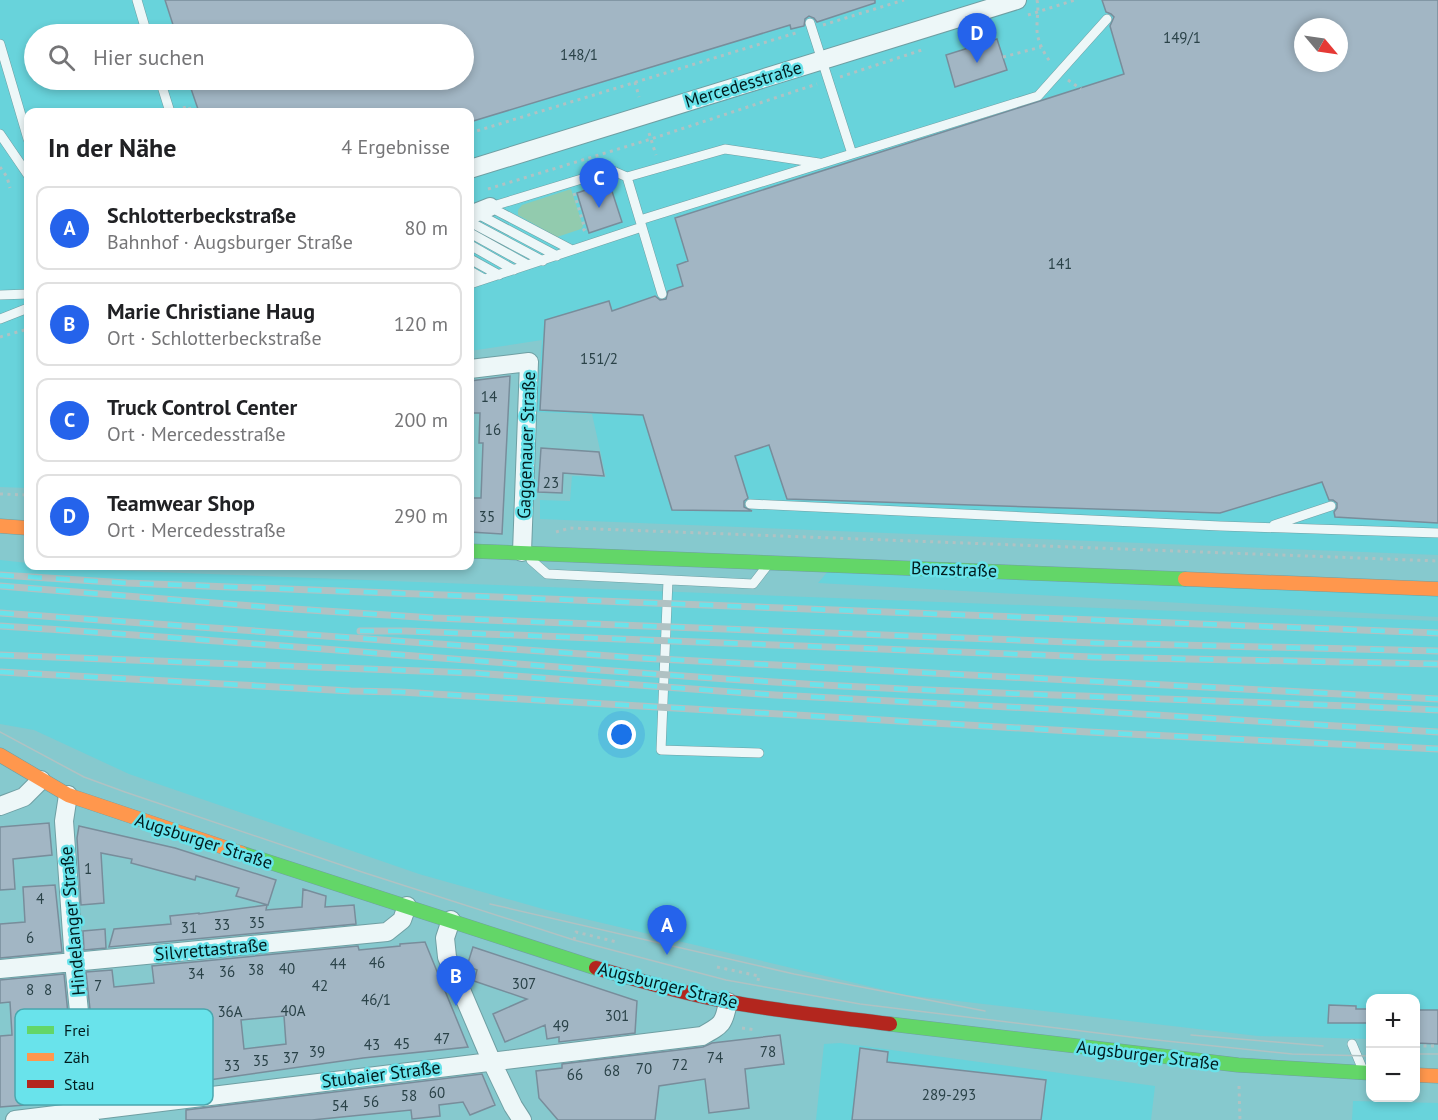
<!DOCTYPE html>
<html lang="de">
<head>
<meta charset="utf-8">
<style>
	:root { --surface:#fff; --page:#f2f2f2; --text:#202124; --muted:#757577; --line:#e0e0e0; --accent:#2563eb }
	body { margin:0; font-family:"PT Sans",sans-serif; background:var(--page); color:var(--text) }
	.controls { position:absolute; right:18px; bottom:18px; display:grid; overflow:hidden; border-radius:12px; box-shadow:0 3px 9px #0003 }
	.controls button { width:54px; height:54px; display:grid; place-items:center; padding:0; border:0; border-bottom:2px solid var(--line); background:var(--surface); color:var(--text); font:30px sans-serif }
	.compass { position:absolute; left:1294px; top:18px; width:54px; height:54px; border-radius:50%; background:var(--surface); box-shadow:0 3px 9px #0003; rotate:119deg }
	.you { position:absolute; left:622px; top:735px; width:21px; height:21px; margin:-15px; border:4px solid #fff; border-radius:50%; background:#1a73e8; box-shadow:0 0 0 9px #1a73e833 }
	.badge { display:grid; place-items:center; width:39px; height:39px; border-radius:50%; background:var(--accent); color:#fff; font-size:20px; font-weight:700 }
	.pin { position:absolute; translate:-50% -50px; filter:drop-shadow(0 2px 3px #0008) }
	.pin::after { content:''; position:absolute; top:32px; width:21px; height:18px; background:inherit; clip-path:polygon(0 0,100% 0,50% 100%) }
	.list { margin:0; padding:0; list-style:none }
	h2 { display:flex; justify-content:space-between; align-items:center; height:78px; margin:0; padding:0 24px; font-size:26px }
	h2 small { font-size:20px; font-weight:400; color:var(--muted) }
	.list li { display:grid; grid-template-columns:39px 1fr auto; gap:18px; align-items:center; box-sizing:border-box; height:84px; margin:0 12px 12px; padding:0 12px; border:2px solid var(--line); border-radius:12px }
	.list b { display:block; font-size:22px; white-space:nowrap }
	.list p { margin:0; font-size:20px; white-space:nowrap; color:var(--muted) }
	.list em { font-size:20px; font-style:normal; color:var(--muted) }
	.icon { flex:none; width:33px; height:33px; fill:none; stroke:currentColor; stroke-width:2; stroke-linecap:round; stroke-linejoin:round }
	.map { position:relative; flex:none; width:1438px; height:1120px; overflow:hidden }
	.search { position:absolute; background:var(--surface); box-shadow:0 3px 9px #0003; left:24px; top:24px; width:450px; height:66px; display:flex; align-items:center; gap:15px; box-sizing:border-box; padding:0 21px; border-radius:33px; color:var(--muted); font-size:22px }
	.panel { position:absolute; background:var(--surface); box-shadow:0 3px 9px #0003; left:24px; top:108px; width:450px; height:462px; border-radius:12px }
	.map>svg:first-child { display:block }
	.built { fill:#68d3db; fill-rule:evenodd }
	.green { fill:#92cbae }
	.building { fill:#a2b6c4; stroke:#788d9b; stroke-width:1.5; fill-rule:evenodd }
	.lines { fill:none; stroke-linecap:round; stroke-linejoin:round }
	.lane-casing { stroke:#6f9fa3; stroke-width:10 }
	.street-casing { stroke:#6f9fa3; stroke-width:20 }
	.fast-casing { stroke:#6f9fa3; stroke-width:15 }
	.slow-casing { stroke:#6f9fa3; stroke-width:15 }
	.jam-casing { stroke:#6f9fa3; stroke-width:15 }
	.path { stroke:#b0c2c3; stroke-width:3; stroke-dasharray:3 4.5; stroke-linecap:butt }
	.lane { stroke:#edf7f8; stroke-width:9 }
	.street { stroke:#edf7f8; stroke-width:18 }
	.fast { stroke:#63d668; stroke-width:14 }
	.slow { stroke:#ff974d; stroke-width:14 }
	.jam { stroke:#b3261e; stroke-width:14 }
	.tram { stroke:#b0c2c3; stroke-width:1.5 }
	.rail-casing { stroke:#b0c2c3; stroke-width:7 }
	.rail { stroke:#69e3eb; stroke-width:4.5; stroke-dasharray:14; stroke-linecap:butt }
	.labels { text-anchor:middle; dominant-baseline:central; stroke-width:5; stroke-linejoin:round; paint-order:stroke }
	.number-label { font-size:15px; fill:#2a4248 }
	.street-label { font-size:18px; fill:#021c1e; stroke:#69e3eb }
	.key { fill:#69e3eb; stroke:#4aa7ae; stroke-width:1.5 }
	.key-label { font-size:16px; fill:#021c1e }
</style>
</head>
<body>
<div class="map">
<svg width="1438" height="1120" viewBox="0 0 1438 1120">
	<rect width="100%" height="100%" fill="#86c9ce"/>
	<path class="built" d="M0,0H1438V555L540,519V500L570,501L572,476L606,477L592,414L536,412L542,340L470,351V112H28V488L0,487ZM1303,27H1339V63H1303ZM34,34H464V80H34Z
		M0,560L28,563V566H59L104,570L1438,621V1041L1416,1040V998H1370V1039L1258,1036L906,995L543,909L419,874L129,774L34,730L0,724Z
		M829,570L1438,594V617L818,583Z
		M840,1043L1155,1086L1151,1120H816L824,1044Z
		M1353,1101L1438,1103V1120H1352Z"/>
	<path class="green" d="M571,189L583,226L581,229L557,237L518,215V210L522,205Z"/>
	<path class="building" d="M165,0H875V3L817,22L814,18L809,16L805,19L804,26L791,29L790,25L470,122V112H199L188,80H464V34H176Z
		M1102,0H1438V523L1335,517L1334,512L1337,508V503L1333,500H1329L1322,482L1220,513L787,499L769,445L735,456L748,498L744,501V507L752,511L672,510L643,415L540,410L545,320L609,301L612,311L655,296L660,300L666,299L668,291L683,286L677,265L688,261L675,218L1124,74L1110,26L1114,17L1111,14L1106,12ZM1303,27H1339V63H1303Z
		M997,39L1007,70L955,87L946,55Z
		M609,182L622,222L589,233L577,193Z
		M510,376L502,534L470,532L471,498H481L483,443H479L480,413H470V381Z
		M541,448L599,452L604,476L563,473L562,493L538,492Z
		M49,823L52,855L13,859L15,889L0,890V827Z
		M79,826L175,848L276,880L268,905L236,896L239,888L196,876L195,880L131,863L132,859L101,853L104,903L81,905L77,838Z
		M55,885L62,952L0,958V924L25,922L23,887Z
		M303,889L326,896L325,907L354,905L356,924L109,947L114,929L171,924L170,916L199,913V914L267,905L266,910L302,907Z
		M105,929L106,948L84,950L83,931Z
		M425,942L468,1047L363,1058L153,1088L99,1093L86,972L112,970L114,987L154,983L152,966L358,946L359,950L400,946V944ZM284,1016L286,1044L244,1049L241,1020ZM156,1029L159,1067L128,1071L125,1032Z
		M473,947L637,1001L635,1033L559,1042V1037L547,1039L545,1025L505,1042L493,1014L527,999L474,981L477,970L467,966Z
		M64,974L76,1094H74L75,1101L0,1107V1036L12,1035L10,1002L0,1003V980Z
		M1329,1005L1356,1006V1009H1371V1023H1328Z
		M1416,1010H1438V1044L1416,1043Z
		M780,1035L784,1064L745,1069L749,1108L709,1113L705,1079L659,1086L655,1120H558L539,1098L536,1071L562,1068V1064L703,1047L712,1043Z
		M860,1048L888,1052L887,1062L1046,1080L1041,1120H852Z
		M482,1074L495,1105L470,1115L463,1102L439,1105L440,1116L412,1119L411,1110L312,1120H186V1110Z"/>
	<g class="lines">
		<g class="lane-casing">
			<path id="lane" d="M137,0L147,34
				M810,23L852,154
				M0,44L28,139
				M160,80L170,112H168
				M0,134L28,175
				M627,177L662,294
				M490,207L611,170L627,177L725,149L819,163
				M490,207L572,250
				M478,214L557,256
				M640,220L1038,96L1107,19
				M470,222L543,261
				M470,233L528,265
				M470,245L514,270
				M470,259L499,275
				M470,271L484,279
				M470,284L642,227
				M0,295L28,294
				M0,319L28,308
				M750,504L1220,526L1438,533
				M1274,525L1331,506
				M531,560L547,574L753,584L767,566
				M668,580L661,750L759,753
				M1352,1044L1363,1070"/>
		</g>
		<g class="street-casing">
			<path id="street" d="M470,169L1017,0
				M470,215L490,207
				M470,369L529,362L522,552
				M68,795L64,821L74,962L90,1120
				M0,806L24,797L41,780
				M451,920L445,938L447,957L491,1060L513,1106L522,1120
				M0,969L387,932L402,920L407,906
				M15,1120L702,1036C722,1025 724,1024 728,1002"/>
		</g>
		<g class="fast-casing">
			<path id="fast" d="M470,551L1185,579
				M241,853L596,968
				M890,1024L1238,1065L1370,1073"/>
		</g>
		<g class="slow-casing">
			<path id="slow" d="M0,526L28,528
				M1185,579L1438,589
				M0,755L68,795L241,853
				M1416,1075L1438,1076"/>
		</g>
		<g class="jam-casing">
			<path id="jam" d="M596,968C640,981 685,994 730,1002C783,1012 837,1017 890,1024"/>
		</g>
		<path class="path" d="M1037,0C1039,10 1037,15 1037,25C1036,39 1043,52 1051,63
			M1028,15L1075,0
			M823,25L904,0
			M1003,57L1041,47
			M840,77L922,50
			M1068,80L1081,89
			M635,82L639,97
			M183,108L189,106L191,112
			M470,133L799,32
			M649,133L656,155
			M0,167L7,177L10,188
			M488,189L651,139L817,84
			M574,193L585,229L580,232
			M0,337L28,329
			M0,494L28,495
			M556,532L570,528L1438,561
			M574,940L576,932L617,942
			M717,967L759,976L757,985
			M742,1028L756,1030
			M1416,1046H1438
			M1239,1086L1240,1120"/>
		<use href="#lane" class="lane"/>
		<use href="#street" class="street"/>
		<use href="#fast" class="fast"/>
		<use href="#slow" class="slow"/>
		<use href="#jam" class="jam"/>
		<path class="tram" d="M0,732L84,777L125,792L362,872L574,940L726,980L860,1004L1147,1039L1292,1054L1370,1056
			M490,904L794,974L985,1011
			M1191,1035L1323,1046
			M1416,1054H1438"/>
		<g class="rail-casing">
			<path id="rail" d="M0,575L127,583L1438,633
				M0,586L278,608L434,618L1095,643L1438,651
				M0,613L639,658L1438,699
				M0,626C275,643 549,669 823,685C1028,696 1233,700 1438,710
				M360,631H406L1093,657L1438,664
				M0,655L474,673L775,695L1089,711L1438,732
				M0,672L351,691L400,692L1088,732L1438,749"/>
		</g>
		<use href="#rail" class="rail"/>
	</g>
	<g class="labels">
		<g class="number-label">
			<text x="1182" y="37">149/1</text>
			<text x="579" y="54">148/1</text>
			<text x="1060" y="263">141</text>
			<text x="599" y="358">151/2</text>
			<text x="489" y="396">14</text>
			<text x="493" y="429">16</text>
			<text x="551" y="482">23</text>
			<text x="487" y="516">35</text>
			<text x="88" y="868">1</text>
			<text x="40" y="898">4</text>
			<text x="257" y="922">35</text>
			<text x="222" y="924">33</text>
			<text x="189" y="927">31</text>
			<text x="30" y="937">6</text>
			<text x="377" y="962">46</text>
			<text x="338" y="963">44</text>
			<text x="287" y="968">40</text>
			<text x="256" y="969">38</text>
			<text x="227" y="971">36</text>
			<text x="196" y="973">34</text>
			<text x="524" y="983">307</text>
			<text x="98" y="985">7</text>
			<text x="320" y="985">42</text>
			<text x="30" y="989">8</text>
			<text x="48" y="989">8</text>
			<text x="376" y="999">46/1</text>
			<text x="293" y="1010">40A</text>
			<text x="230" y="1011">36A</text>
			<text x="617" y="1015">301</text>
			<text x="561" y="1025">49</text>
			<text x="442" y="1038">47</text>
			<text x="402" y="1043">45</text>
			<text x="372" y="1044">43</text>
			<text x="317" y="1051">39</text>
			<text x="768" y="1051">78</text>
			<text x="291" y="1057">37</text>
			<text x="715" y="1057">74</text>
			<text x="261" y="1060">35</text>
			<text x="680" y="1064">72</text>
			<text x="232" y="1065">33</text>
			<text x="644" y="1068">70</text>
			<text x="612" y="1070">68</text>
			<text x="575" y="1074">66</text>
			<text x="437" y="1092">60</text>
			<text x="949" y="1094">289-293</text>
			<text x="409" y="1095">58</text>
			<text x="371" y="1101">56</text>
			<text x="340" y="1105">54</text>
		</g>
		<g class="street-label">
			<text transform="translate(743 84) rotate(-17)">Mercedesstraße</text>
			<text transform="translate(526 445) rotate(-88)">Gaggenauer Straße</text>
			<text transform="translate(954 569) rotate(2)">Benzstraße</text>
			<text transform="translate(204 841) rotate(18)">Augsburger Straße</text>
			<text transform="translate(72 921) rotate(-95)">Hindelanger Straße</text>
			<text transform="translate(211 949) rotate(-5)">Silvrettastraße</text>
			<text transform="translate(668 985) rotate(14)">Augsburger Straße</text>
			<text transform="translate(1148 1055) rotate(7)">Augsburger Straße</text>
			<text transform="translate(381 1074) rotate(-7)">Stubaier Straße</text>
		</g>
	</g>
	<rect x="15" y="1009" width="198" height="96" rx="9" class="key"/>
	<rect x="27" y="1026" width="27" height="8" fill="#63d668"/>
	<rect x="27" y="1053" width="27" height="8" fill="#ff974d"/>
	<rect x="27" y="1080" width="27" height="8" fill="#b3261e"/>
	<g class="key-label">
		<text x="64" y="1036">Frei</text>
		<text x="64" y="1063">Zäh</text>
		<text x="64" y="1090">Stau</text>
	</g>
</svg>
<div class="controls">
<button>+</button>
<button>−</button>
</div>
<svg class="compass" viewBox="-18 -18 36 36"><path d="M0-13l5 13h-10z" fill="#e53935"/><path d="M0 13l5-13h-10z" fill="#757577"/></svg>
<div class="you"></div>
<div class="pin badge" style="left:667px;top:955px">A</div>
<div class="pin badge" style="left:456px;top:1006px">B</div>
<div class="pin badge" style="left:599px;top:208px">C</div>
<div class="pin badge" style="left:977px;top:63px">D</div>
<div class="search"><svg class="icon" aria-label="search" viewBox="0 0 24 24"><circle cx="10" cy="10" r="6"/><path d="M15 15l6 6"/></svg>Hier suchen</div>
<section class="panel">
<h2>In der Nähe<small>4 Ergebnisse</small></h2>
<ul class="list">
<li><span class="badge">A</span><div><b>Schlotterbeckstraße</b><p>Bahnhof · Augsburger Straße</p></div><em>80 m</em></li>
<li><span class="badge">B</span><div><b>Marie Christiane Haug</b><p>Ort · Schlotterbeckstraße</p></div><em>120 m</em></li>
<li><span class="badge">C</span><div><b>Truck Control Center</b><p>Ort · Mercedesstraße</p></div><em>200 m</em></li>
<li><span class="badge">D</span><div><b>Teamwear Shop</b><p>Ort · Mercedesstraße</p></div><em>290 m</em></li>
</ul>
</section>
</div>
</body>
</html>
